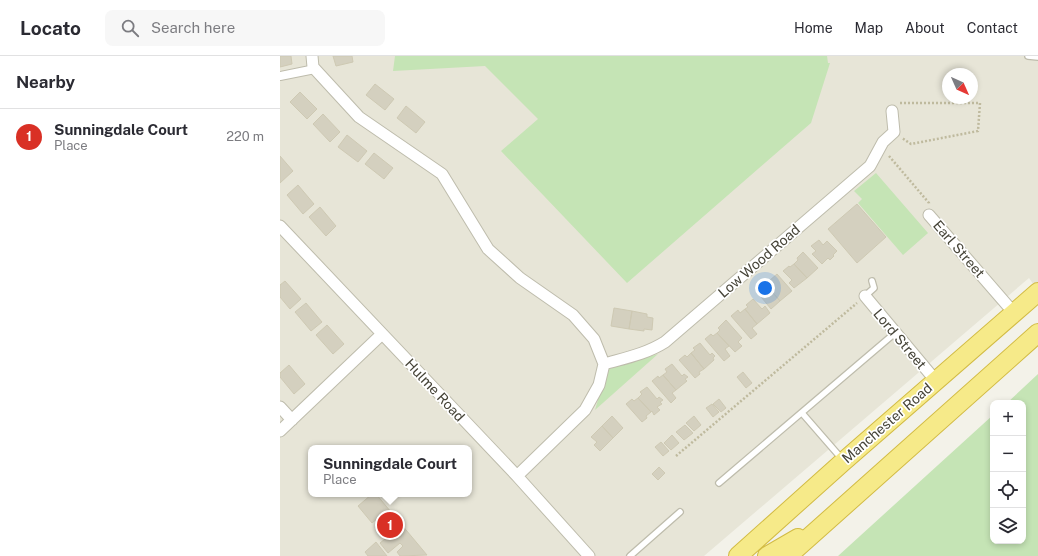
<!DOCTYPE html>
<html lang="en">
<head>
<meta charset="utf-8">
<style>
	:root { --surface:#fff; --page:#f7f7f7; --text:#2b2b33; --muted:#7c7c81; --line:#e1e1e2; --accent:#d93025 }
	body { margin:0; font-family:"Public Sans",sans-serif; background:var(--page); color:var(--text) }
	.controls { position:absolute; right:12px; bottom:12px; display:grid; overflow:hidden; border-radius:8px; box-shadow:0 2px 6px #0003 }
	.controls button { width:36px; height:36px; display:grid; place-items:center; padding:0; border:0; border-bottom:1px solid var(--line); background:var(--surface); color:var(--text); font:20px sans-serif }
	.compass { position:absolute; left:662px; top:12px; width:36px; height:36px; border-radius:50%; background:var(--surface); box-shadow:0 2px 6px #0003; rotate:135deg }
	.you { position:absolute; left:485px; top:232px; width:14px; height:14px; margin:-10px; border:3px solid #fff; border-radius:50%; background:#1a73e8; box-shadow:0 0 0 6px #1a73e833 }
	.badge { display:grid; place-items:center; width:26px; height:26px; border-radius:50%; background:var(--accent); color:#fff; font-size:13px; font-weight:700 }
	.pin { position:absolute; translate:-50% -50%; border:2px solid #fff; box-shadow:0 1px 4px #0006 }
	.popup { position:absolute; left:28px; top:389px; width:164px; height:52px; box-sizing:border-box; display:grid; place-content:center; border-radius:8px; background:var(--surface); filter:drop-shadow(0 1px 3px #0005); font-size:13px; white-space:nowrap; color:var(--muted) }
	.popup b { font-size:15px; color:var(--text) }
	.popup::after { content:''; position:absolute; left:50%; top:100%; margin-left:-8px; border:8px solid transparent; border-top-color:var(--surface) }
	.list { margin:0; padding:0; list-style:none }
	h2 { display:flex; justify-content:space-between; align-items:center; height:52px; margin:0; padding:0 16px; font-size:17px }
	h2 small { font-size:13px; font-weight:400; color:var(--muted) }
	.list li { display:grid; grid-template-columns:26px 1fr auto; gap:12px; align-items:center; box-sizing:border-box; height:56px; padding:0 16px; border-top:1px solid var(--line) }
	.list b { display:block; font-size:15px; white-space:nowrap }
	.list p { margin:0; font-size:13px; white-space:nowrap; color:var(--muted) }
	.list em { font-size:13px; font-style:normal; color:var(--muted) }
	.icon { flex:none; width:22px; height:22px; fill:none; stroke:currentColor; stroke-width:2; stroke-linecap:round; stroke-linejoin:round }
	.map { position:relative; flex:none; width:758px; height:500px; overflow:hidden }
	header { display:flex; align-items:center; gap:24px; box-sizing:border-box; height:56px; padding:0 20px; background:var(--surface); border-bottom:1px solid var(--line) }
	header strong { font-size:19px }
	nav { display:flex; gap:22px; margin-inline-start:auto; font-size:14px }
	.search { width:280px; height:36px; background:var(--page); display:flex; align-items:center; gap:10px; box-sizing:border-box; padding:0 14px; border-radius:8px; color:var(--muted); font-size:15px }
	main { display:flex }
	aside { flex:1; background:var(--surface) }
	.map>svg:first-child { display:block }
	.residential { fill:#e7e5d7; fill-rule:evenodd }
	.green { fill:#c5e4b5 }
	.building { fill:#d4d0bf; stroke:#cec9b3 }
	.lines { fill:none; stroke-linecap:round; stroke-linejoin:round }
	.service-casing { stroke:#bebcac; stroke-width:8 }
	.pedestrian-casing { stroke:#bebcac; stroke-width:10 }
	.minor-casing { stroke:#bebcac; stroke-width:13 }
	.trunk-casing { stroke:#d2bb44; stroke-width:20 }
	.path { stroke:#bfba9e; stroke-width:2.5; stroke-dasharray:2 2; stroke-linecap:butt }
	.service { stroke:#fff; stroke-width:5.5 }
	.pedestrian { stroke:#fff; stroke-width:8 }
	.minor { stroke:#fff; stroke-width:11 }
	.trunk { stroke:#f6ea89; stroke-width:18 }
	.labels { text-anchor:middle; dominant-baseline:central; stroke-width:3.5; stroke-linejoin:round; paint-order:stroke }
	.street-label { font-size:14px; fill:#464438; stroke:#fff }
</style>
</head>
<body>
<header>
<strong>Locato</strong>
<div class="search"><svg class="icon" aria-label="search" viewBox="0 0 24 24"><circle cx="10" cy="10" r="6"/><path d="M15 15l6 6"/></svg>Search here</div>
<nav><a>Home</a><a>Map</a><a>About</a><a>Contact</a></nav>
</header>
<main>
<aside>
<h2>Nearby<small></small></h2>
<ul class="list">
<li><span class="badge">1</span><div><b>Sunningdale Court</b><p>Place</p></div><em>220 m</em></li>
</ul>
</aside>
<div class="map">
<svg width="758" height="500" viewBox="0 0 758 500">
	<rect width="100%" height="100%" fill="#f3f2e9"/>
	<path class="residential" d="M0,0H758V235L749,222L424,500H0ZM668,18H692V42H668ZM31,392H189V438H31Z"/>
	<path class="green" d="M115,0H547L548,7H550L531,67L347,227L221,95L258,63L205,10L113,15Z
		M596,117L648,177L623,199L578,147L582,143L574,135Z
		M378,298L315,354L327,313L334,309L355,305Z
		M758,318V500H558L713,359V485H743V347H727Z"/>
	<path class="building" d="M0,0H11L12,8L0,11Z
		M53,0H72L73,6L56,10Z
		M95,28L114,43L105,54L86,39Z
		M20,36L37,53L27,63L10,46Z
		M126,50L145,66L136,77L117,62Z
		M43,58L60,76L50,86L33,68Z
		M67,79L87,95L78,106L58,91Z
		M94,97L113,112L104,123L85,108Z
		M0,100L13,115L0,127Z
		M18,129L34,148L23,158L7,139Z
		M577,148L606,181L577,207L548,173Z
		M40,151L56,170L46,180L29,161Z
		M539,184L543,189L547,185L557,195L553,199L554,200L550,204L548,202L542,208L532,198L536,195L531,190Z
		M523,196L538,212L527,222L514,208L518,204L517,202Z
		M514,208L527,222L514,232L509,227L512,224L503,215L509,210L510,211Z
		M497,218L512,235L500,245L488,231L491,228L489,225Z
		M5,225L21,243L10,253L0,241V229Z
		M483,231L485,234L488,231L500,245L491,253L477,236Z
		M473,243L482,253L485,250L490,257L477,268L465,253L468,251L466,249Z
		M26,247L42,266L31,275L15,256Z
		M334,252L352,255L349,273L331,270Z
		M465,253L477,268L472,272L477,278L471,283L451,260L458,254L460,257Z
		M352,255L367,258V261L373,262L372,274L364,273V275L349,273Z
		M446,264L462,282L458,286L462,290L455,296L437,277L440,274L438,272Z
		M47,269L64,288L53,298L36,279Z
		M437,277L449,290L445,293L450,300L444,305L425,283L431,278L433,280Z
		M420,287L430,299L432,297L435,300L433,302L434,304L424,313L411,297L415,294L413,292Z
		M411,297L424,313L419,316L420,318L415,322L399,304L405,299L407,301Z
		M392,308L402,320L404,318L408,321L405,323L407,325L396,334L383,319L387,316L385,313Z
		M9,309L25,328L14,338L0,321V317Z
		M463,316L472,327L466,332L457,321Z
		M383,319L396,334L392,337L396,342L391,347L372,325L378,320L379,322Z
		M367,331L377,343L379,341L383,344L380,346L382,348L377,351L380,354L374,359L372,355L371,356L358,342L362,338L360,336Z
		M358,342L371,356L366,360L367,362L362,366L346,348L352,343L354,345Z
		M439,343L446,352L441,356L433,348Z
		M432,348L439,356L433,361L426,352Z
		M332,360L343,372L333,382L322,370Z
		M414,360L421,369L414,375L406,367Z
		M405,369L413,377L404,384L396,376Z
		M322,370L333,382L320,395L314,389L317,386L311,381Z
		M392,379L399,387L391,394L384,387Z
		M381,386L389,395L383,400L375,391Z
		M379,411L385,417L378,424L372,418Z
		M92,438H96L147,499L120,500L117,496L123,490L120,487L108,497L100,487L105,483L95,471L101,466L98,462L92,467L78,450Z
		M96,486L107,500H88L85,496Z"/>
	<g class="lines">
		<g class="service-casing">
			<path id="service" d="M748,0L758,1
				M585,240L594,232L592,225
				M522,357L562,403
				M439,427L615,277
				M350,500L400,456"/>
		</g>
		<g class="pedestrian-casing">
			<path id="pedestrian" d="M0,20L35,13"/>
		</g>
		<g class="minor-casing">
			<path id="minor" d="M32,0L33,11L79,61L162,118L208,193L240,222L293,259L314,283L324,308L319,329L305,354L237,420
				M649,159L734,257
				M0,170L237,420L309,500
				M585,240L656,325
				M324,308C345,302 366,298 385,286L590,110L603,86L614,76L612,55
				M0,351L12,364
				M0,375L102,278"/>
		</g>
		<g class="trunk-casing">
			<path id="trunk" d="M458,500L564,405L758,236
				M487,500L518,482
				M508,500L758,277"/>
		</g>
		<path class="path" d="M620,47H700L698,75L631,88L622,82
			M609,100L649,147V148
			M396,400L577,247"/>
		<use href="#service" class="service"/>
		<use href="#pedestrian" class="pedestrian"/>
		<use href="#minor" class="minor"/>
		<use href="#trunk" class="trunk"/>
	</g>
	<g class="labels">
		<g class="street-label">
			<text transform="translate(679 193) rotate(49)">Earl Street</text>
			<text transform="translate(479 205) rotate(-41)">Low Wood Road</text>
			<text transform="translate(620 283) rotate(50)">Lord Street</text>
			<text transform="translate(155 334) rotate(47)">Hulme Road</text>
			<text transform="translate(607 367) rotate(-41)">Manchester Road</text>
		</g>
	</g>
</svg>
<div class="controls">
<button>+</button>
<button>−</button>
<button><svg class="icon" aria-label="locate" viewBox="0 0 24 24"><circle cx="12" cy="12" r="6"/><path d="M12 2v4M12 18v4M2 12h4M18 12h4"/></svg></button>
<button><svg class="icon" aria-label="layers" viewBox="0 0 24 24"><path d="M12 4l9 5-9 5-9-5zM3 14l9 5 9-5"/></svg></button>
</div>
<svg class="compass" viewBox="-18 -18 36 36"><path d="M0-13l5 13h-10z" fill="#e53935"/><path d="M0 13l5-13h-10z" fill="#7c7c81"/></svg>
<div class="you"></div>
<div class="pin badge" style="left:110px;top:469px">1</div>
<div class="popup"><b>Sunningdale Court</b>Place</div>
</div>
</main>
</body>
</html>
